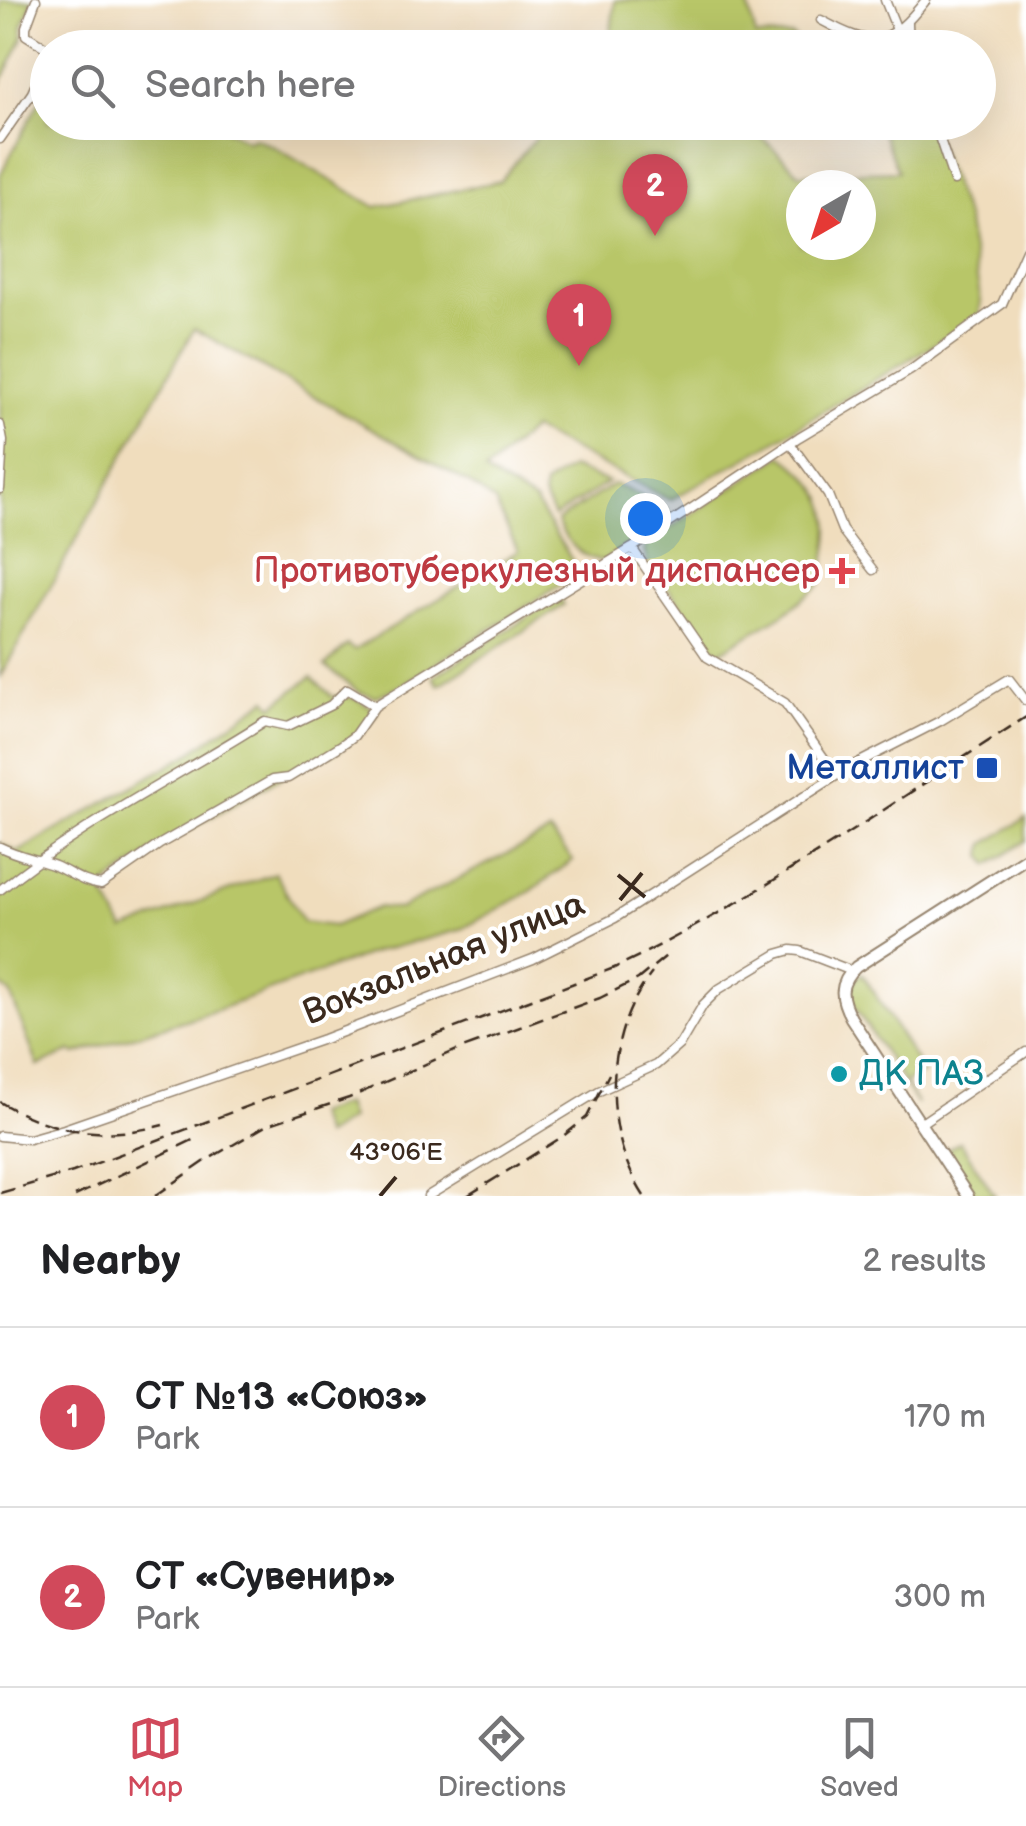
<!DOCTYPE html>
<html lang="en">
<head>
<meta charset="utf-8">
<style>
	:root { --surface:#fff; --page:#f6f6f6; --text:#202124; --muted:#757577; --line:#e0e0e0; --accent:#d1495b }
	body { margin:0; font-family:"Balsamiq Sans",sans-serif; background:var(--page); color:var(--text) }
	.compass { position:absolute; left:786px; top:170px; width:90px; height:90px; border-radius:50%; background:var(--surface); box-shadow:0 10px 40px #0002; rotate:219deg }
	.you { position:absolute; left:645px; top:518px; width:35px; height:35px; margin:-25px; border:8px solid #fff; border-radius:50%; background:#1a73e8; box-shadow:0 0 0 15px #1a73e833 }
	.badge { display:grid; place-items:center; width:65px; height:65px; border-radius:50%; background:var(--accent); color:#fff; font-size:32px; font-weight:700 }
	.pin { position:absolute; translate:-50% -82px; filter:drop-shadow(0 2px 5px #0008) }
	.pin::after { content:''; position:absolute; top:52px; width:35px; height:30px; background:inherit; clip-path:polygon(0 0,100% 0,50% 100%) }
	.list { margin:0; padding:0; list-style:none }
	h2 { display:flex; justify-content:space-between; align-items:center; height:130px; margin:0; padding:0 40px; font-size:42px }
	h2 small { font-size:32px; font-weight:400; color:var(--muted) }
	.list li { display:grid; grid-template-columns:65px 1fr auto; gap:30px; align-items:center; box-sizing:border-box; height:180px; padding:0 40px; border-top:2px solid var(--line) }
	.list b { display:block; font-size:38px; white-space:nowrap }
	.list p { margin:0; font-size:32px; white-space:nowrap; color:var(--muted) }
	.list em { font-size:32px; font-style:normal; color:var(--muted) }
	.icon { flex:none; width:55px; height:55px; fill:none; stroke:currentColor; stroke-width:2; stroke-linecap:round; stroke-linejoin:round }
	.map { position:relative; flex:none; width:1026px; height:1196px; overflow:hidden }
	.search { position:absolute; background:var(--surface); box-shadow:0 10px 40px #0002; left:30px; right:30px; top:30px; height:110px; display:flex; align-items:center; gap:25px; box-sizing:border-box; padding:0 35px; border-radius:55px; color:var(--muted); font-size:38px }
	.sheet { height:490px; background:var(--surface) }
	nav { display:flex; justify-content:space-around; align-items:center; box-sizing:border-box; height:140px; border-top:2px solid var(--line); background:var(--surface); font-size:28px; color:var(--muted) }
	nav a { display:grid; justify-items:center; gap:5px }
	nav .on { color:var(--accent) }
	.map>svg:first-child { display:block }
	.green { fill:#b8c668; stroke:#7a7843; stroke-width:2.5; fill-rule:evenodd }
	.lines { fill:none; stroke-linecap:round; stroke-linejoin:round }
	.street-casing { stroke:#96846e; stroke-width:11 }
	.secondary-casing { stroke:#96846e; stroke-width:14 }
	.street { stroke:#fff; stroke-width:8 }
	.secondary { stroke:#fff; stroke-width:10 }
	.rail { stroke:#3b2a1e; stroke-width:2.5; stroke-dasharray:15 8; stroke-linecap:butt }
	.ticks { fill:none; stroke:#3b2a1e; stroke-width:4 }
	.health-dot { fill:#e0444e; stroke:#fff; stroke-width:4 }
	.transit-dot { fill:#1a4fb4; stroke:#fff; stroke-width:4 }
	.culture-dot { fill:#0f9aa8; stroke:#fff; stroke-width:4 }
	.labels { text-anchor:middle; dominant-baseline:central; stroke-width:8; stroke-linejoin:round; paint-order:stroke }
	.health-label { font-size:35px; fill:#be3a42; stroke:#fff; text-anchor:end }
	.transit-label { font-size:35px; fill:#164399; stroke:#fff; text-anchor:end }
	.street-label { font-size:35px; fill:#3b2a1e; stroke:#fff }
	.culture-label { font-size:35px; fill:#0d838f; stroke:#fff; text-anchor:start }
	.ticks-label { font-size:25px; text-anchor:middle; fill:#3b2a1e; stroke:#fff; stroke-width:8; stroke-linejoin:round; paint-order:stroke }
</style>
</head>
<body>
<div class="map">
<svg width="1026" height="1196" viewBox="0 0 1026 1196">
	<rect width="100%" height="100%" fill="#fff"/>
	<filter id="ink" filterUnits="userSpaceOnUse"><feTurbulence type="fractalNoise" baseFrequency=".01" numOctaves="2"/><feDisplacementMap in="SourceGraphic" scale="20" xChannelSelector="R" yChannelSelector="G"/><feConvolveMatrix kernelMatrix="1 2 1 2 8 2 1 2 1" color-interpolation-filters="sRGB"/></filter>
	<filter id="wash" filterUnits="userSpaceOnUse"><feTurbulence type="fractalNoise" baseFrequency=".0048" numOctaves="4" result="noise"/><feDisplacementMap in="SourceGraphic" scale="40" xChannelSelector="R" yChannelSelector="G"/><feGaussianBlur stdDeviation="2.25" result="paint"/><feColorMatrix in="noise" values="0 0 0 0 0 0 0 0 0 0 0 0 0 0 0 0 0 1.4 0 .05"/><feComposite in="paint" operator="in"/></filter>
	<g filter="url(#wash)">
		<rect width="100%" height="100%" fill="#f0ddbd"/>
		<path class="green" d="M0,0H33L22,27L23,38L0,85Z
			M615,0H747L756,37L792,36L796,39L773,48L609,47Z
			M47,87L48,122L214,123L247,141L255,138L273,146L376,207L500,181L548,123H747L800,174L898,171L879,126L886,123H929L966,218L981,301L979,317L763,448L670,500L532,429L485,472L535,502L578,570L576,575L399,687L375,697L359,692L325,666L347,645L354,650L518,551L495,502L467,482L194,329L0,677V175ZM801,185H861V245H801Z
			M782,455C839,497 833,521 821,584L785,613L718,653L647,561L644,550L649,542Z
			M571,468L608,482L554,517L543,495L544,485Z
			M614,484L660,504L668,511V518L604,561C581,559 565,541 557,521Z
			M560,597L564,605L439,685L433,677Z
			M311,677L332,696L355,698L377,711L366,728L339,750L272,782L161,846L101,888L124,930L275,873L303,922L334,926L379,907L399,909L550,832L573,860L531,891L460,930L375,952L214,1011L75,1054L71,1051L38,1066L10,993L0,985V843L18,852L187,755L267,699L273,706Z
			M1026,818V841L989,865L983,856L985,844Z
			M862,973L923,1072L905,1083L917,1104L849,998L848,988Z
			M345,1104L350,1119L324,1136L316,1114Z
			M960,1142L995,1196H976L946,1150Z"/>
	</g>
	<g filter="url(#ink)">
		<g class="lines">
			<g class="street-casing">
				<path id="street" d="M36,0L26,27V35L45,47L48,54
					M885,0L897,30
					M821,20C873,48 888,48 926,0
					M908,23L909,48
					M934,122L954,181
					M0,139L32,93L48,56
					M0,425L3,441L0,489
					M790,443L828,495L842,530L873,570
					M632,548L707,657L785,703L831,768H844
					M0,847C18,856 37,859 55,866C71,873 83,883 101,885L160,844L272,780L288,778L340,746L354,736L375,706L632,548L799,437L911,370L1002,304L1026,250
					M0,890C82,823 176,778 265,721L288,726L331,705L347,689L375,706
					M920,1124L1026,1052
					M0,1136L29,1139L64,1129L324,1039L533,959L615,918L850,767L940,721L1009,679L1026,701
					M428,1196L599,1091L656,1065L680,1044L703,1005L719,989L777,954L791,950L800,951L852,971"/>
			</g>
			<g class="secondary-casing">
				<path id="secondary" d="M968,1196L851,1018C840,998 838,984 856,967L1026,858"/>
			</g>
			<use href="#street" class="street"/>
			<use href="#secondary" class="secondary"/>
			<path class="rail" d="M0,1102C51,1133 106,1140 163,1125
				M0,1193L73,1172L614,968C759,899 891,803 1026,717
				M75,1196L197,1138
				M155,1196L207,1160L267,1125L349,1098L457,1050L600,998L638,979L666,956
				M467,1196L562,1137L587,1117L609,1074
				M644,1196C602,1132 603,1034 652,973"/>
		</g>
	</g>
	<path class="ticks" d="M618,875L645,897M620,900L642,873M380,1196L396,1177"/>
	<path class="health-dot" d="M837 556h10v10h10v10h-10v10h-10v-10h-10v-10h10z"/>
	<rect class="transit-dot" x="975" y="756" width="24" height="24" rx="5"/>
	<circle class="culture-dot" cx="839" cy="1074" r="10"/>
	<g class="labels">
		<g class="health-label">
			<text x="820" y="571">Противотуберкулезный диспансер</text>
		</g>
		<g class="transit-label">
			<text x="964" y="768">Металлист</text>
		</g>
		<g class="street-label">
			<text transform="translate(444 959) rotate(-22)">Вокзальная улица</text>
		</g>
		<g class="culture-label">
			<text x="859" y="1074">ДК ПАЗ</text>
		</g>
	</g>
	<g class="ticks-label">
		<text x="396" y="1160">43°06'E</text>
	</g>
</svg>
<svg class="compass" viewBox="-18 -18 36 36"><path d="M0-13l5 13h-10z" fill="#e53935"/><path d="M0 13l5-13h-10z" fill="#757577"/></svg>
<div class="you"></div>
<div class="pin badge" style="left:579px;top:366px">1</div>
<div class="pin badge" style="left:655px;top:236px">2</div>
<div class="search"><svg class="icon" aria-label="search" viewBox="0 0 24 24"><circle cx="10" cy="10" r="6"/><path d="M15 15l6 6"/></svg>Search here</div>
</div>
<section class="sheet">
<h2>Nearby<small>2 results</small></h2>
<ul class="list">
<li><span class="badge">1</span><div><b>СТ №13 «Союз»</b><p>Park</p></div><em>170 m</em></li>
<li><span class="badge">2</span><div><b>СТ «Сувенир»</b><p>Park</p></div><em>300 m</em></li>
</ul>
</section>
<nav>
<a class="on"><svg class="icon" aria-label="map" viewBox="0 0 24 24"><path d="M3 6l6-2 6 2 6-2v14l-6 2-6-2-6 2zM9 4v14M15 6v14"/></svg>Map</a>
<a><svg class="icon" aria-label="directions" viewBox="0 0 24 24"><path d="M12 3l9 9-9 9-9-9zM9 14v-3h6M13 9l2 2-2 2"/></svg>Directions</a>
<a><svg class="icon" aria-label="saved" viewBox="0 0 24 24"><path d="M7 4h10v16l-5-4-5 4z"/></svg>Saved</a>
</nav>
</body>
</html>
